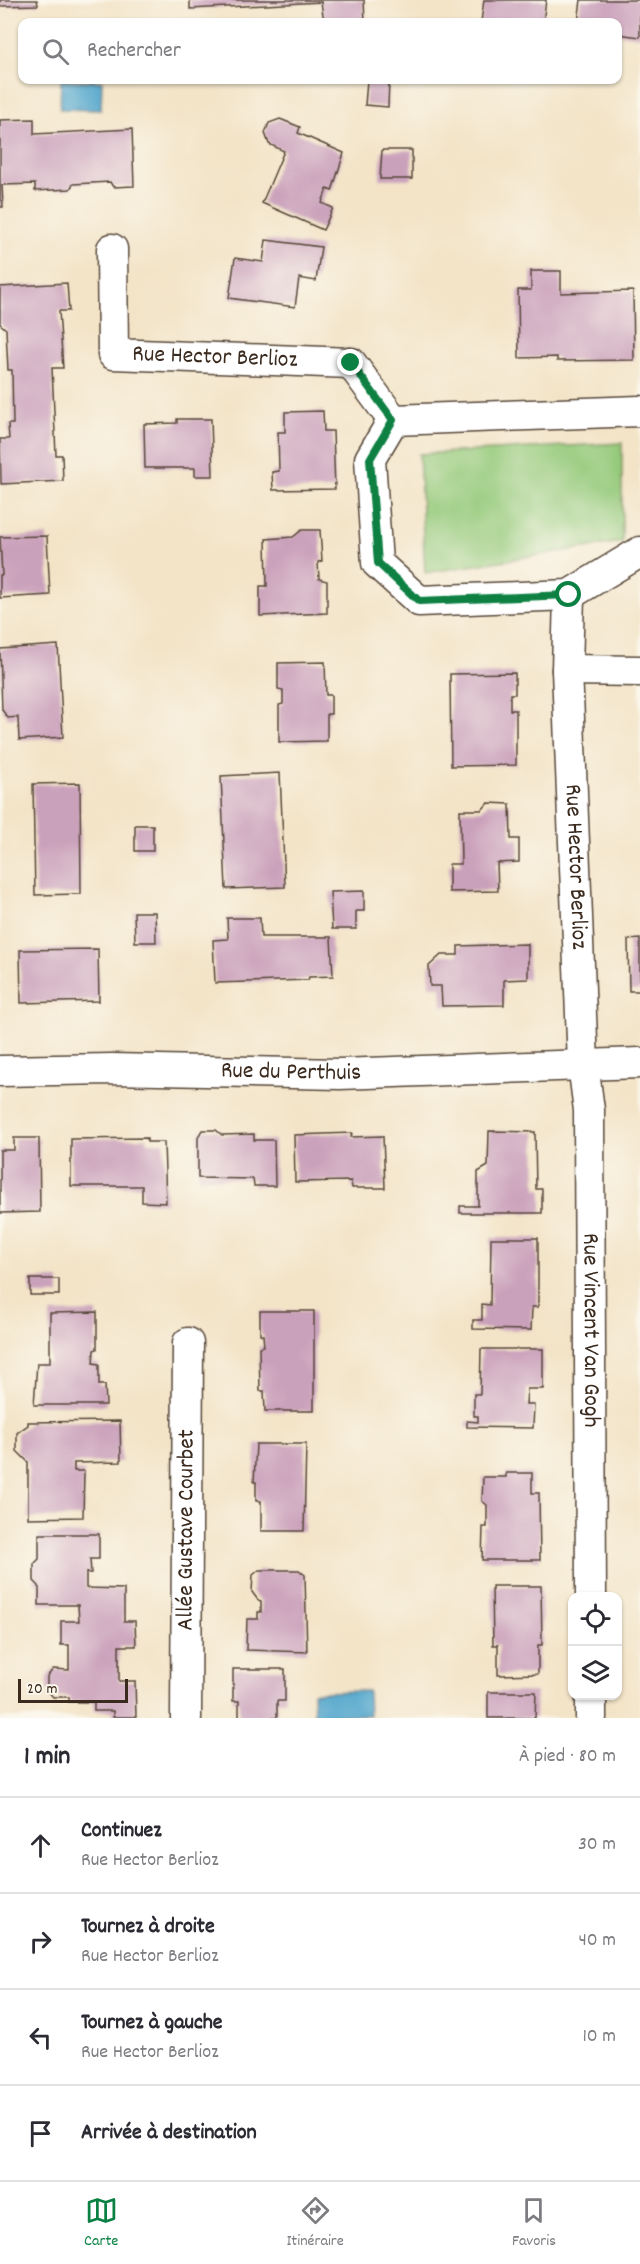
<!DOCTYPE html>
<html lang="fr">
<head>
<meta charset="utf-8">
<style>
	:root { --surface:#fff; --page:#f2f2f3; --text:#2b2b33; --muted:#7c7c81; --line:#e1e1e2; --accent:#0b8043 }
	body { margin:0; font-family:Dekko,sans-serif; background:var(--page); color:var(--text) }
	.controls { position:absolute; right:18px; bottom:18px; display:grid; overflow:hidden; border-radius:12px; box-shadow:0 2px 4px #0004 }
	.controls button { width:54px; height:54px; display:grid; place-items:center; padding:0; border:0; border-bottom:2px solid var(--line); background:var(--surface); color:var(--text); font:30px sans-serif }
	.scale { position:absolute; left:18px; bottom:15px; width:110px; box-sizing:border-box; padding-left:6px; border:3px solid #3b2a1e; border-top:0; font-size:16px; line-height:21px; white-space:nowrap; color:#3b2a1e; -webkit-text-stroke:4px #fbf7ec; paint-order:stroke }
	.stop { position:absolute; width:18px; height:18px; margin:-14px; border:4px solid #0b8043; border-radius:50%; background:#fff }
	.stop.end { background:#0b8043; border-color:#fff; box-shadow:0 2px 6px #0008 }
	.list { margin:0; padding:0; list-style:none }
	h2 { display:flex; justify-content:space-between; align-items:center; height:78px; margin:0; padding:0 24px; font-size:26px }
	h2 small { font-size:20px; font-weight:400; color:var(--muted) }
	.list li { display:grid; grid-template-columns:39px 1fr auto; gap:18px; align-items:center; box-sizing:border-box; height:96px; padding:0 24px; border-top:2px solid var(--line) }
	.list b { display:block; font-size:22px; white-space:nowrap }
	.list p { margin:0; font-size:20px; white-space:nowrap; color:var(--muted) }
	.list em { font-size:20px; font-style:normal; color:var(--muted) }
	.icon { flex:none; width:33px; height:33px; fill:none; stroke:currentColor; stroke-width:2; stroke-linecap:round; stroke-linejoin:round }
	.map { position:relative; flex:none; width:640px; height:1718px; overflow:hidden }
	.search { position:absolute; background:var(--surface); box-shadow:0 2px 4px #0004; left:18px; right:18px; top:18px; height:66px; display:flex; align-items:center; gap:15px; box-sizing:border-box; padding:0 21px; border-radius:12px; color:var(--muted); font-size:22px }
	.sheet { height:462px; background:var(--surface) }
	nav { display:flex; justify-content:space-around; align-items:center; box-sizing:border-box; height:84px; border-top:2px solid var(--line); background:var(--surface); font-size:16px; color:var(--muted) }
	nav a { display:grid; justify-items:center; gap:3px }
	nav .on { color:var(--accent) }
	.map>svg:first-child { display:block }
	.green { fill:#95ca7b; stroke:#687a4c; stroke-width:1.5 }
	.water { fill:#50a5cc; stroke:#466875; stroke-width:1.5 }
	.building { fill:#caa1bb }
	.lines { fill:none; stroke-linecap:round; stroke-linejoin:round }
	.minor-casing { stroke:#574638; stroke-width:33 }
	.minor { stroke:#fff; stroke-width:30 }
	.route { stroke:#0b8043; stroke-width:8 }
	.labels { text-anchor:middle; dominant-baseline:central; stroke-width:4.5; stroke-linejoin:round; paint-order:stroke }
	.street-label { font-size:24px; fill:#3b2a1e; stroke:#fbf7ec }
</style>
</head>
<body>
<div class="map">
<svg width="640" height="1718" viewBox="0 0 640 1718">
	<rect width="100%" height="100%" fill="#fbf7ec"/>
	<filter id="ink" filterUnits="userSpaceOnUse"><feTurbulence type="fractalNoise" baseFrequency=".0167" numOctaves="2"/><feDisplacementMap in="SourceGraphic" scale="12" xChannelSelector="R" yChannelSelector="G"/><feConvolveMatrix kernelMatrix="1 2 1 2 8 2 1 2 1" color-interpolation-filters="sRGB"/></filter>
	<filter id="wash" filterUnits="userSpaceOnUse"><feTurbulence type="fractalNoise" baseFrequency=".008" numOctaves="4" result="noise"/><feDisplacementMap in="SourceGraphic" scale="24" xChannelSelector="R" yChannelSelector="G"/><feGaussianBlur stdDeviation="1.35" result="paint"/><feColorMatrix in="noise" values="0 0 0 0 0 0 0 0 0 0 0 0 0 0 0 0 0 1.4 0 .05"/><feComposite in="paint" operator="in"/></filter>
	<g filter="url(#wash)">
		<rect width="100%" height="100%" fill="#f3e4c8"/>
		<path class="green" d="M622,443V542L425,573L419,454Z"/>
		<path class="water" d="M61,80L102,81L101,110L60,109Z
			M368,1691L369,1715L314,1716L313,1692Z"/>
		<g id="blocks">
			<path class="building" d="M0,0H37L38,5L0,6Z
				M190,0H364L365,22H324L321,2L190,9Z
				M484,0H546L543,22H481Z
				M581,0H640V37L618,34V22H578Z
				M367,80H389L388,107L365,105Z
				M34,119V134L132,129L134,186L113,187L110,182L73,184L70,189L35,191V184L2,185L3,207H0V120Z
				M280,119L300,127L298,133L344,153L332,191L327,189L322,203L333,208L323,230L262,203L284,151L269,144L265,133L269,123Z
				M382,150H412V179H380Z
				M266,240L321,247L316,281L299,278L295,307L229,298L235,258L263,262Z
				M531,271H561V293L633,291L634,360L557,361V357L519,358L518,290H531Z
				M67,283L69,311H59L63,368H52L56,455H62L63,481L1,484L0,439H9L8,424H13L12,370H8L6,329L0,324V287Z
				M323,411L324,431H333L335,489L273,490L272,472L279,471L278,432H285V412Z
				M177,419H211L213,476H195V468H145L144,424L177,423Z
				M302,530H320L322,561L318,562L319,579L327,581V613L260,616V586H267L266,539L293,537Z
				M47,536L50,595L0,598V575H2L0,537Z
				M58,645L63,737L19,740L18,717L8,718L2,710L0,649Z
				M325,662L326,695H331V714H327V741L279,742V705L283,704V690L278,689V663Z
				M515,673V694H510V710H516V765L451,766L450,674Z
				M280,773L285,887L226,889L221,776Z
				M80,783L81,894L35,895L33,784Z
				M488,803L510,804L511,839H519V862L497,863L498,891L449,892V864H461L460,810H482Z
				M135,825H153V851H135Z
				M364,891V911H356V929H332L330,892Z
				M134,912H155L156,942H135Z
				M227,918H260L261,937H331L333,976L309,977L308,980L215,983L213,940L228,939Z
				M640,939V991H629L628,940Z
				M528,944V979L504,980V1005L442,1006L441,986H430L429,966L441,955H458V946Z
				M98,949L99,1001L21,1003L20,950Z
				M202,1130H216L222,1135L254,1134V1140H274L275,1186H254L253,1179L198,1178V1137Z
				M489,1131L535,1132L536,1189H542V1213H460V1206H478V1172L488,1166Z
				M352,1133L351,1137L383,1136L385,1188H352L351,1181L295,1182L294,1135Z
				M14,1138H39L40,1212L0,1213V1150H14Z
				M147,1138V1142H164L166,1203L142,1202V1186H71V1139Z
				M491,1238H538V1307H532L531,1330L473,1329V1320H482V1304L490,1305Z
				M30,1279H59V1295H30Z
				M260,1311H314V1411H265L264,1391H260L259,1347L264,1346L263,1335L260,1334Z
				M97,1312V1349L94,1350L93,1363L99,1364V1385H105L106,1405H34L37,1363H50V1313Z
				M481,1349H543V1389H527L526,1404H534L533,1428L467,1427V1421L478,1422V1416H474V1394H480Z
				M120,1421L121,1462L74,1463V1471H84L83,1517L28,1518V1462L17,1451V1433L28,1425V1422Z
				M256,1444H306L304,1531H261V1501H256V1482H254Z
				M506,1473H532V1493H539L540,1560H482L483,1527H487V1505L482,1501L483,1477H506Z
				M39,1534H99V1559H90L91,1573H86V1588L124,1589V1621H135L136,1646H119V1681H135L136,1717H113V1711H94V1702H69V1697H53L47,1690V1677L53,1669L69,1670V1645H61V1621H79L78,1605H39V1586L34,1581V1564L39,1559Z
				M259,1570H299L305,1575L307,1652L246,1650L247,1619H258V1612H261V1601L258,1600L252,1592L253,1575Z
				M492,1586H541L542,1645H538V1674L498,1675V1645H493Z
				M233,1669H285V1701H277V1718H239V1701H233Z
				M488,1692H536L535,1718H488Z"/>
		</g>
	</g>
	<g filter="url(#ink)">
		<use href="#blocks" fill-opacity="0" stroke="#574638" stroke-width="1.5"/>
		<g class="lines">
			<g class="minor-casing">
				<g id="minor">
					<path id="s1" d="M112,249L113,354L351,363L393,420"/>
					<path d="M640,411L393,420L370,459L377,563L419,601L569,595L640,552"/>
					<path id="s2" d="M569,595L567,670L583,1064L589,1110L591,1596"/>
					<path d="M567,670L640,671"/>
					<path id="s3" d="M0,1071L112,1069L340,1074L640,1063"/>
					<path id="s4" d="M186,1718L188,1343"/>
					<path d="M591,1718V1696"/>
				</g>
			</g>
			<use href="#minor" class="minor"/>
		</g>
	</g>
	<g class="lines" filter="url(#ink)">
		<path class="route" d="M351,363L393,420L370,459L378,563L419,601L569,595"/>
	</g>
	<g class="labels">
		<g class="street-label">
			<text stroke="none"><textPath href="#s1" startOffset="207">Rue Hector Berlioz</textPath></text>
			<text stroke="none"><textPath href="#s2" startOffset="272">Rue Hector Berlioz</textPath></text>
			<text stroke="none"><textPath href="#s3" startOffset="291">Rue du Perthuis</textPath></text>
			<text stroke="none"><textPath href="#s2" startOffset="736">Rue Vincent Van Gogh</textPath></text>
			<text stroke="none"><textPath href="#s4" startOffset="188">Allée Gustave Courbet</textPath></text>
		</g>
	</g>
</svg>
<div class="controls">
<button><svg class="icon" aria-label="locate" viewBox="0 0 24 24"><circle cx="12" cy="12" r="6"/><path d="M12 2v4M12 18v4M2 12h4M18 12h4"/></svg></button>
<button><svg class="icon" aria-label="layers" viewBox="0 0 24 24"><path d="M12 4l9 5-9 5-9-5zM3 14l9 5 9-5"/></svg></button>
</div>
<div class="scale">20 m</div>
<div class="stop" style="left:569px;top:595px"></div>
<div class="stop end" style="left:351px;top:363px"></div>
<div class="search"><svg class="icon" aria-label="search" viewBox="0 0 24 24"><circle cx="10" cy="10" r="6"/><path d="M15 15l6 6"/></svg>Rechercher</div>
</div>
<section class="sheet">
<h2>1 min<small>À pied · 80 m</small></h2>
<ul class="list">
<li><svg class="icon" aria-label="ahead" viewBox="0 0 24 24"><path d="M12 20V5M6 11l6-6 6 6"/></svg><div><b>Continuez</b><p>Rue Hector Berlioz</p></div><em>30 m</em></li>
<li><svg class="icon" aria-label="right" viewBox="0 0 24 24"><path d="M7 20v-9h11M14 6l5 5-5 5"/></svg><div><b>Tournez à droite</b><p>Rue Hector Berlioz</p></div><em>40 m</em></li>
<li><svg class="icon" aria-label="left" viewBox="0 0 24 24"><path d="M17 20v-9H6M10 6l-5 5 5 5"/></svg><div><b>Tournez à gauche</b><p>Rue Hector Berlioz</p></div><em>10 m</em></li>
<li><svg class="icon" aria-label="arrive" viewBox="0 0 24 24"><path d="M6 21V4h12l-3 4 3 4H6"/></svg><div><b>Arrivée à destination</b></div></li>
</ul>
</section>
<nav>
<a class="on"><svg class="icon" aria-label="map" viewBox="0 0 24 24"><path d="M3 6l6-2 6 2 6-2v14l-6 2-6-2-6 2zM9 4v14M15 6v14"/></svg>Carte</a>
<a><svg class="icon" aria-label="directions" viewBox="0 0 24 24"><path d="M12 3l9 9-9 9-9-9zM9 14v-3h6M13 9l2 2-2 2"/></svg>Itinéraire</a>
<a><svg class="icon" aria-label="saved" viewBox="0 0 24 24"><path d="M7 4h10v16l-5-4-5 4z"/></svg>Favoris</a>
</nav>
</body>
</html>
